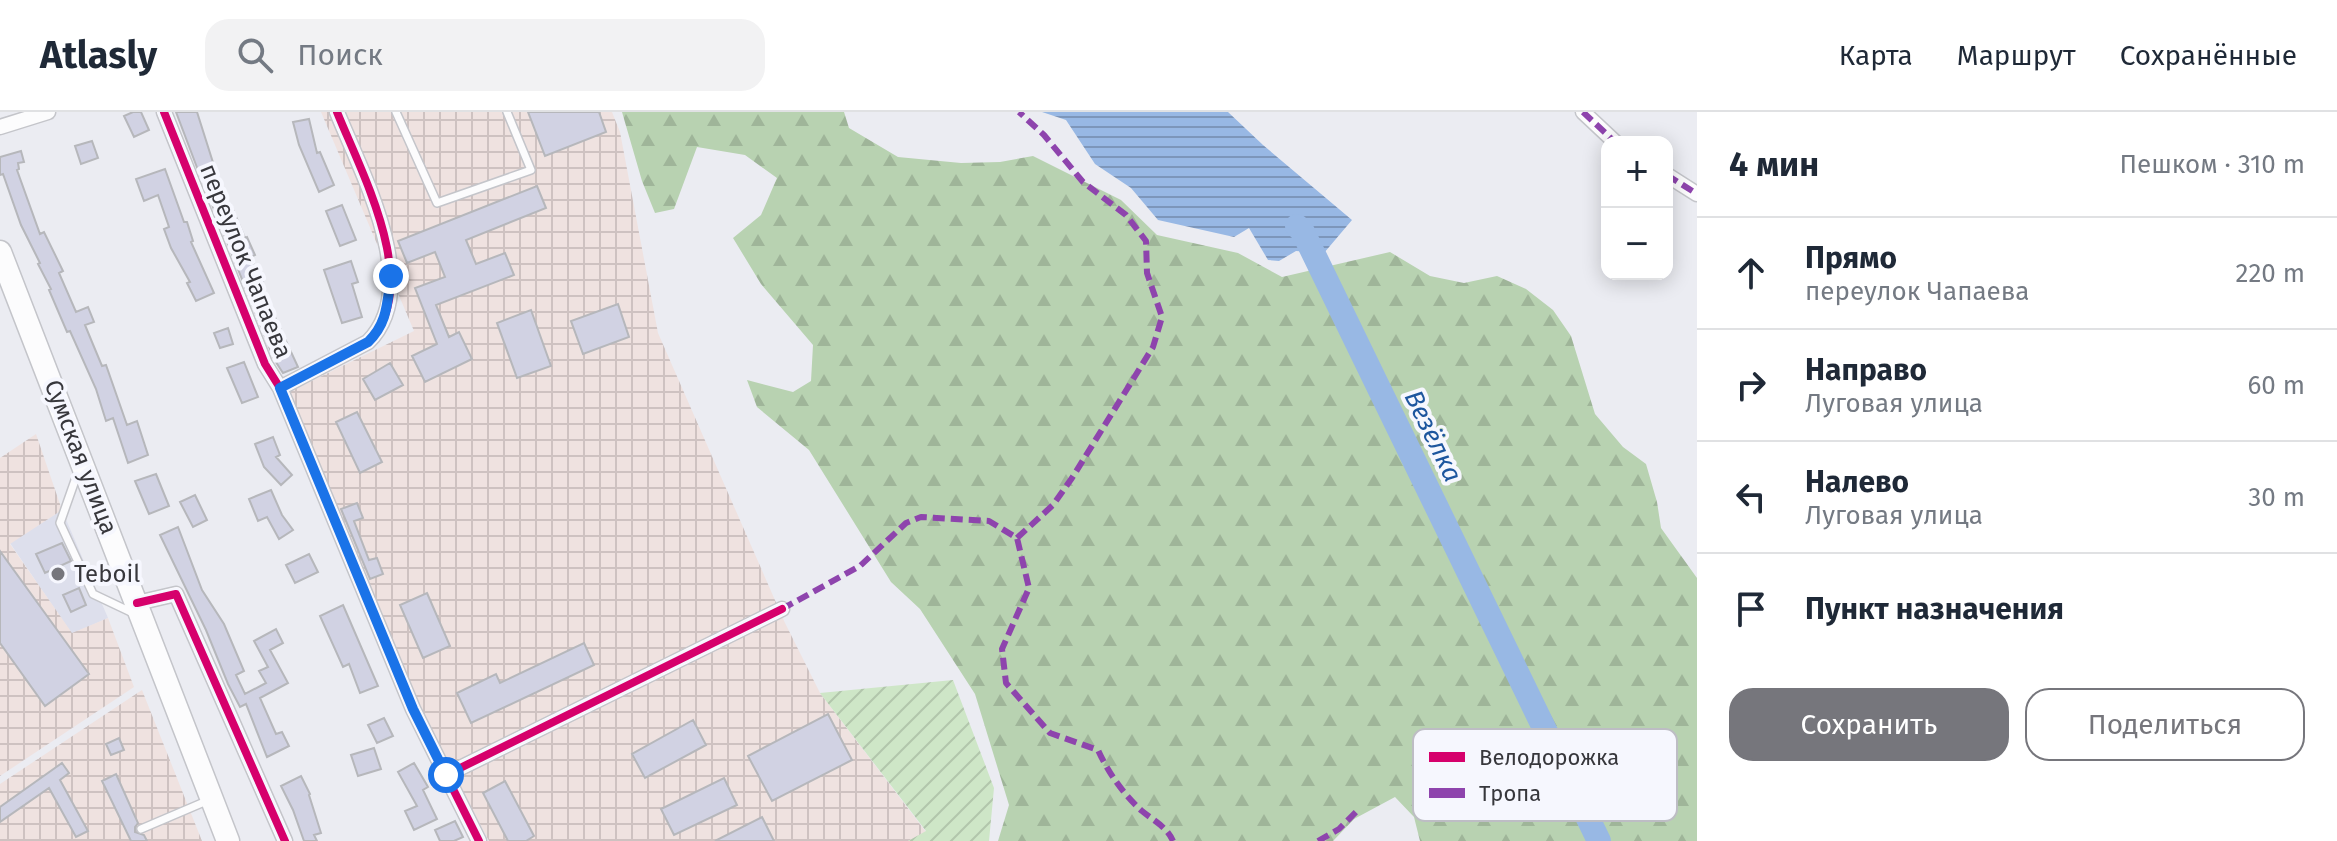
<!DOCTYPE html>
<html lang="ru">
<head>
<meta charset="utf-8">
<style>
	:root { --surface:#fff; --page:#f2f2f3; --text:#1f2937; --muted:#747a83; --line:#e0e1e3; --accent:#76767c }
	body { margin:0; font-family:"Fira Sans",sans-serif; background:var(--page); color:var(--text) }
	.controls { position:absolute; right:24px; top:24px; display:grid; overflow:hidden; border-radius:16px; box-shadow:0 4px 20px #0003 }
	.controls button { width:72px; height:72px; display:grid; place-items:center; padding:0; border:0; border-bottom:2px solid var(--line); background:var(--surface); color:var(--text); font:40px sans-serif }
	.stop { position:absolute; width:24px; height:24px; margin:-18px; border:6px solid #1a73e8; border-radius:50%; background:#fff }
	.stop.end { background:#1a73e8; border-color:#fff; box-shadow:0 2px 8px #0008 }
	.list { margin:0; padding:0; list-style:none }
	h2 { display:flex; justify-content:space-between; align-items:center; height:104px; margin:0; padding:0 32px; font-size:34px }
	h2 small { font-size:26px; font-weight:400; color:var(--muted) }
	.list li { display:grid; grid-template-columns:52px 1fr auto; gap:24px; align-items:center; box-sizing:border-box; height:112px; padding:0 32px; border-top:2px solid var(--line) }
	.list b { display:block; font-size:30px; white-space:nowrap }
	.list p { margin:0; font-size:26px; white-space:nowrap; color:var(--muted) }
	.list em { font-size:26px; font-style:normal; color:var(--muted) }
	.actions { display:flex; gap:16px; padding:24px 32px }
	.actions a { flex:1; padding:18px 0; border:2px solid var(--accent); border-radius:24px; text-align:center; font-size:28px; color:var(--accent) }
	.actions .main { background:var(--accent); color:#fff }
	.icon { flex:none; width:44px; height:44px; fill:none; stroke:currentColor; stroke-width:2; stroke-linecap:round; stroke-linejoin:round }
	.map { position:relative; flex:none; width:1697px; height:729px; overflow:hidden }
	header { display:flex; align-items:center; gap:48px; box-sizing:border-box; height:112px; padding:0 40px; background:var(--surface); border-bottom:2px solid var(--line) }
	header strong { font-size:38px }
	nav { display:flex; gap:44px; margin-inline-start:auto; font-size:28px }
	.search { width:560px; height:72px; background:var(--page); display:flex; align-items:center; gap:20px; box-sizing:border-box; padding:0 28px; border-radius:24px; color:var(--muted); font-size:30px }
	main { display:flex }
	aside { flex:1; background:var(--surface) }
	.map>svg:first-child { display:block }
	.built { fill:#dddfec }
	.industrial { fill:url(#industrial-grid) }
	.forest { fill:url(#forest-firs) }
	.garden { fill:url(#garden-furrows) }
	.water { fill:url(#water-rules) }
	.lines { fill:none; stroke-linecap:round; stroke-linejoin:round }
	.river { stroke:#98b8e4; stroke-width:24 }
	.building { fill:#d1d2e3; stroke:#b6b7bb; stroke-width:2 }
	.service-casing { stroke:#c4c5ca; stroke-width:10 }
	.minor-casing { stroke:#c4c5ca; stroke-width:17 }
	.primary-casing { stroke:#c4c5ca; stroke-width:25 }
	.service { stroke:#fcfcfd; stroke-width:7 }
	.minor { stroke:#fcfcfd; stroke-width:14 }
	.primary { stroke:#fcfcfd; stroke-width:22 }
	.quiet { stroke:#8e44ad; stroke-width:6; stroke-dasharray:12 6; stroke-linecap:butt }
	.cycleway-casing { stroke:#f6f7fe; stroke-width:13 }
	.cycleway { stroke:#d6006c; stroke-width:8 }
	.route { stroke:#1a73e8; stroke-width:10 }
	.poi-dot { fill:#76767c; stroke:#f6f7fe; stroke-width:3 }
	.labels { text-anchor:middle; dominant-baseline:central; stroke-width:8; stroke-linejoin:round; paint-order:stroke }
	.street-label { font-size:24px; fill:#37373c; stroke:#f6f7fe }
	.poi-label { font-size:24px; fill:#37373c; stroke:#f6f7fe; text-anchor:start }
	.water-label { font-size:26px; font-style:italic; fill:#1d569e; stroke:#f6f7fe }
	.key { fill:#f6f7fe; stroke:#bdbdc4; stroke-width:2 }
	.key-label { font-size:22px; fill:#37373c }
</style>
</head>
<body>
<header>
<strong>Atlasly</strong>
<div class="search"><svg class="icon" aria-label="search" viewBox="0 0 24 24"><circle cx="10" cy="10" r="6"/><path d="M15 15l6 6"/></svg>Поиск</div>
<nav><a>Карта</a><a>Маршрут</a><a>Сохранённые</a></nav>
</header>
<main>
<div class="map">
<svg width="1697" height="729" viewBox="0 0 1697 729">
	<defs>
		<pattern id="industrial-grid" width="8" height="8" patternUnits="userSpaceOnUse" patternTransform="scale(2)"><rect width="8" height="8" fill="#efe2e0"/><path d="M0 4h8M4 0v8" fill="none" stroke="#cec2c1"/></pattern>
		<pattern id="forest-firs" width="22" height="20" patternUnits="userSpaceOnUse" patternTransform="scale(2)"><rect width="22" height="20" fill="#b8d2b1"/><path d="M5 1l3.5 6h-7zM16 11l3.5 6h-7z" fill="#9fb599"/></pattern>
		<pattern id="garden-furrows" width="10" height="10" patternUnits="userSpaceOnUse" patternTransform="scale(2)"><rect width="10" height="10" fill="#cee6c7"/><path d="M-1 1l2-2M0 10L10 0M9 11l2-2" fill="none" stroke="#b2c6ac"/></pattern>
		<pattern id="water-rules" width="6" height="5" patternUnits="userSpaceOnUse" patternTransform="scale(2)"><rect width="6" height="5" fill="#98b8e4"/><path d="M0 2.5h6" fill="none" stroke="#7d96ba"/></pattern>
	</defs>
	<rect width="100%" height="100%" fill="#ebecf2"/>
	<path class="built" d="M62,398L108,506L72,522L10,431Z"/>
	<path class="industrial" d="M321,0H612L620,20L658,221L785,511L820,581L926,720L908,729H489L359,483L287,281L414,219Z
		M36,322L62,398L10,432L72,521L108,506L134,575L0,664V346Z
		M142,578L202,729H0V672Z"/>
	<path class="forest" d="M622,0H844L849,16L898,45L961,51L1000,50L1033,44L1121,88L1157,123L1238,141L1282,165L1390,140L1430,164L1464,171L1497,164L1526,177L1553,198L1571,224L1595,302L1623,335L1646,352L1657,390L1661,416L1697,466V729H1420L1414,705L1395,685L1354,707L1333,729H998L1009,693L975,582L920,497L891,470L809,338L757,295L747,268L793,280L811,269L813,233L761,172L733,126L761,103L777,66L745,43L697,35L674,97L655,101L642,69Z"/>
	<path class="garden" d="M953,568L994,676L989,729H908L926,719L820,581Z"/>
	<path class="water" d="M1042,0H1228L1263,33L1352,108L1324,141L1296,139L1279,149L1268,148L1249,116L1234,125L1158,108L1131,76L1095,52L1066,8Z"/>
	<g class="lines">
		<path class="river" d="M1297,114L1303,120L1599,729"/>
	</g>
	<path class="building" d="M133,0H141L149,18L134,25L124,4Z
		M176,0H197L216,60L201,66Z
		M528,0H599L606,20L545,44Z
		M309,7L317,41L320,40L334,73L319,80L299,33L293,10Z
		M92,29L98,46L81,52L75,34Z
		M21,39L24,50L18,51L19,57L17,58L40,122L44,120L63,159L59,161L76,200L88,195L94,210L85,213L92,230L102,254L106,253L127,313L137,309L148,343L128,351L113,306L106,309L96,277L70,219L67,220L49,178L51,177L38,152L40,151L21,113L3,62L0,63V45Z
		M165,57L184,110H187L193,129L191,130L214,181L196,189L187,171L190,170L171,136L164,117L169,115L158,83L144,89L136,67Z
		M537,74L546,96L466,128L476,152L505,141L514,163L436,193L449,225L459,220L472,247L425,270L412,244L437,232L415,176L445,165L435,140L407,151L398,129Z
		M220,80L227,94L231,93L245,126L247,125L255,143L250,145L263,169L261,171L273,201L298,255L283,261L274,247L209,85Z
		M342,93L356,128L340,134L326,99Z
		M351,149L358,170L352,172L362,205L342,211L324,158Z
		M618,192L629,225L583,242L571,209Z
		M531,198L551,254L517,266L497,211Z
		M228,216L233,232L220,236L214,221Z
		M244,250L258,285L242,291L227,256Z
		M390,251L403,273L375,288L363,267Z
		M357,300L382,350L360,361L336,310Z
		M273,325L280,343L276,345L292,363L281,373L264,355L255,332Z
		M156,362L169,394L149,402L135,369Z
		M271,378L282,403L293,418L279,427L267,405L258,409L249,387Z
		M195,383L207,408L193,415L180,390Z
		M357,391L363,406L354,409L369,448L377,446L383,462L370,467L341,397Z
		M178,415L202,478L224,512L244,559L236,563L245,582L266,571L259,559L268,555L254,529L276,517L283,531L270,538L288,571L260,586L276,622L282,620L289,634L267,645L246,592L240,595L228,572L206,518L160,423Z
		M62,431L71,449L45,461L36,442Z
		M0,439L89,562L45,594L0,531Z
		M309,442L318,460L295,471L286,453Z
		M79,476L86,493L71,500L63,483Z
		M427,481L450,534L423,546L400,493Z
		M343,493L378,574L360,581L349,552L343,555L320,504Z
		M584,531L594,553L471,611L457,581L496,562L500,571Z
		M828,602L852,648L772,689L748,644Z
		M384,606L393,624L377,631L368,613Z
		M693,608L706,633L645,666L632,642Z
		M119,626L124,638L111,643L106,632Z
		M374,636L381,657L358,664L351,643Z
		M62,651L69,661L60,668L88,719L76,725L49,676L0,710V695Z
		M414,651L428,675L423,678L437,707L414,718L405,699L417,694L398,660Z
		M116,662L138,711L135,715V720L144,723L147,729H131L102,669Z
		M301,664L310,682L309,683L321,721L314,723L317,729H304L293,698L281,674Z
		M724,666L737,693L674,723L661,697Z
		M505,669L534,724L526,729H508L483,681Z
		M762,705L774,729H715Z
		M455,709L463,725L454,729H440L435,718Z"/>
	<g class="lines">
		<g class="service-casing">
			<path id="service" d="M396,0L437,91L531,58L507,0
				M79,357L60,411L93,482L133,501
				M141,717L209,688"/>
		</g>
		<g class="minor-casing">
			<path id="minor" d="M164,0L265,252L280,276L413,597L446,663
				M1583,0L1615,30
				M0,15L48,0
				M1667,63L1697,82
				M280,276L368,230C424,175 361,60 337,0
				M137,491L176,482L285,729
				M479,729L446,663L782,497"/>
		</g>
		<g class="primary-casing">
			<path id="primary" d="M0,140L228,729"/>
		</g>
		<use href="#service" class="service"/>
		<use href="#minor" class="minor"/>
		<use href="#primary" class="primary"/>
		<path class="quiet" d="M1583,0L1615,30
			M1667,63L1697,82
			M1017,426L1053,393L1072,366L1153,235L1162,205L1147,161L1146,129L1126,103L1083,70L1044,23L1019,0
			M782,497L860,454L906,411L921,405L989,409L1017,426L1029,476L1002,537L1006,571L1050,621L1098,638C1108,660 1123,682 1142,699C1154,709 1166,714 1173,729
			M1318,729L1339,717L1360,696"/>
		<g class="cycleway-casing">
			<path id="cycleway" d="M164,0L265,252L280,276L413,597L446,663
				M280,276L368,230C424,175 361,60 337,0
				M137,491L176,482L285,729
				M479,729L446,663L782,497"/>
		</g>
		<use href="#cycleway" class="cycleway"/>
	</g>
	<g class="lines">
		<path class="route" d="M391,164C387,190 388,211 368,230L280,276L413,597L446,663"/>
	</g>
	<circle class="poi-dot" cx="58" cy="462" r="8"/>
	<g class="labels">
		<g class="street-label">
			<text transform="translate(246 149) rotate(68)">переулок Чапаева</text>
			<text transform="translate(81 345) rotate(69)">Сумская улица</text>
		</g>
		<g class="poi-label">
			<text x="74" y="462">Teboil</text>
		</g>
		<g class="water-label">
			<text transform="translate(1433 324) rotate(64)">Везёлка</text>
		</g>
	</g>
	<rect x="1413" y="617" width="264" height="92" rx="12" class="key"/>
	<rect x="1429" y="640" width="36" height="10" fill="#d6006c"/>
	<rect x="1429" y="676" width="36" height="10" fill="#8e44ad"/>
	<g class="key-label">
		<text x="1479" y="653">Велодорожка</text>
		<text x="1479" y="689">Тропа</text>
	</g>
</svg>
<div class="controls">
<button>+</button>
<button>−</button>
</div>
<div class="stop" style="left:446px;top:663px"></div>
<div class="stop end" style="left:391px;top:164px"></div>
</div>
<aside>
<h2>4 мин<small>Пешком · 310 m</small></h2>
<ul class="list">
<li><svg class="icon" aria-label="ahead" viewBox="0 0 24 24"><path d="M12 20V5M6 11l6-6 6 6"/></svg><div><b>Прямо</b><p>переулок Чапаева</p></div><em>220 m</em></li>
<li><svg class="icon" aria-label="right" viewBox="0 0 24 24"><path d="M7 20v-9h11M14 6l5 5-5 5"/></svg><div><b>Направо</b><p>Луговая улица</p></div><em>60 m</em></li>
<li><svg class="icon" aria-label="left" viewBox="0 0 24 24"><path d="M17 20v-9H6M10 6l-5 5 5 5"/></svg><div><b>Налево</b><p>Луговая улица</p></div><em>30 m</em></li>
<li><svg class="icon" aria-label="arrive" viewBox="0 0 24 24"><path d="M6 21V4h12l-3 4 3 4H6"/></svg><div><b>Пункт назначения</b></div></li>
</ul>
<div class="actions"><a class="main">Сохранить</a><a>Поделиться</a></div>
</aside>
</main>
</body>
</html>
